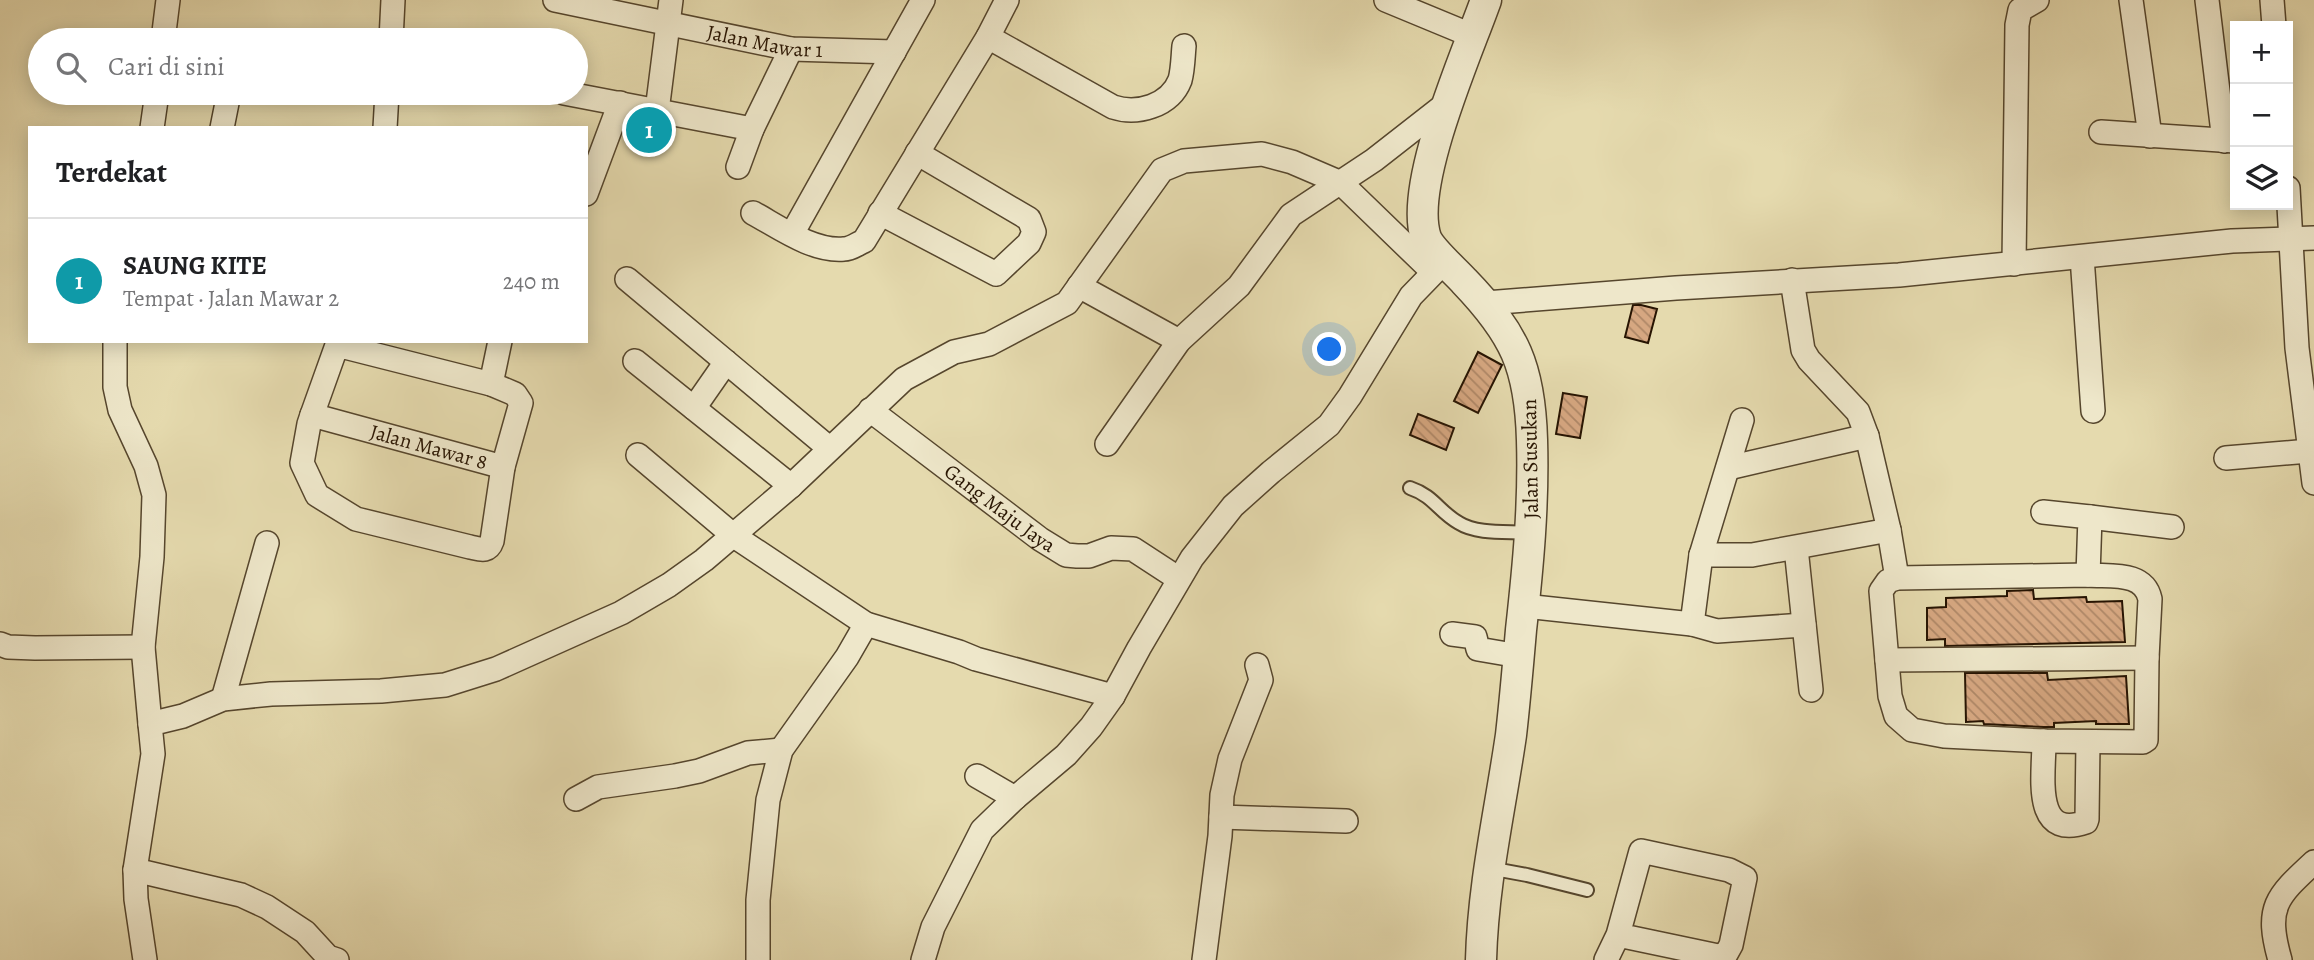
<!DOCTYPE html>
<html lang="id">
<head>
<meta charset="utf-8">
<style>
	:root { --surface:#fff; --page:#f6f6f6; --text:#202124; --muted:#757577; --line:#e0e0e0; --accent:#1a73e8 }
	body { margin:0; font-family:Alegreya,serif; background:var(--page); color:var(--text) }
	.controls { position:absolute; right:21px; top:21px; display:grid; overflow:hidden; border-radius:0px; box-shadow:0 4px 18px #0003 }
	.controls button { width:63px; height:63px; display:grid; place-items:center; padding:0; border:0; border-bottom:2px solid var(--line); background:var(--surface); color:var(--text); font:35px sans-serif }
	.you { position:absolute; left:1330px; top:350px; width:24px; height:24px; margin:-18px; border:5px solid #fff; border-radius:50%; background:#1a73e8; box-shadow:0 0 0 10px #1a73e833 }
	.badge { display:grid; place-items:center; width:46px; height:46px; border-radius:50%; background:var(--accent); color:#fff; font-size:23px; font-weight:700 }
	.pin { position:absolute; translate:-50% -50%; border:4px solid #fff; box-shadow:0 2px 7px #0006 }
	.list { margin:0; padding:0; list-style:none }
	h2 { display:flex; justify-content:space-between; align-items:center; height:91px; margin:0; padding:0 28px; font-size:30px }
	h2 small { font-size:23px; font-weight:400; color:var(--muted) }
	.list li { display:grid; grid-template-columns:46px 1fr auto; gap:21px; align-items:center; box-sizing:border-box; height:126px; padding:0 28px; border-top:2px solid var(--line) }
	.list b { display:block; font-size:26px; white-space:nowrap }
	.list p { margin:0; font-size:23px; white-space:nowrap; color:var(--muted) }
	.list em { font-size:23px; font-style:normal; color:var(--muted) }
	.icon { flex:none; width:38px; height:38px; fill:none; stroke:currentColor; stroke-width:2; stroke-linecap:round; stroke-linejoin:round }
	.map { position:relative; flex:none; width:2314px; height:960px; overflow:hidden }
	.search { position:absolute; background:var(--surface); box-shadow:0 4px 18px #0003; left:28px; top:28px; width:560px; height:77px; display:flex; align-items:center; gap:18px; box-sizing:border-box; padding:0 24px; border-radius:38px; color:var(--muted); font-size:26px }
	.panel { position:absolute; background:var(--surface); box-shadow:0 4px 18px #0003; left:28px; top:126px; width:560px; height:217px; border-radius:0px }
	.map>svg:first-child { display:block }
	.building { fill:url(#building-back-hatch); stroke:#271402; stroke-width:2 }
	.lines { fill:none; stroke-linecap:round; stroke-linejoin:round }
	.service-casing { stroke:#56462d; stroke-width:16 }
	.minor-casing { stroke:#56462d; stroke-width:26 }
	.tertiary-casing { stroke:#56462d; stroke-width:33 }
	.service { stroke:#eee7ca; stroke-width:12 }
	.minor { stroke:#eee7ca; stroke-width:23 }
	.tertiary { stroke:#eee7ca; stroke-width:30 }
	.labels { text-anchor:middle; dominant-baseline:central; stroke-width:7; stroke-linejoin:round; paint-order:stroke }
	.street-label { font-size:21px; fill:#271402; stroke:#eee7ca }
</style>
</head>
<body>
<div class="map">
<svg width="2314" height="960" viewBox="0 0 2314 960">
	<defs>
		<pattern id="building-back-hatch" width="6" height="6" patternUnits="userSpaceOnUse" patternTransform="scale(1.75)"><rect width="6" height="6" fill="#d6a781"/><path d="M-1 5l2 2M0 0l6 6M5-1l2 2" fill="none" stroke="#ae8767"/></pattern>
	</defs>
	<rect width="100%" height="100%" fill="#e5daae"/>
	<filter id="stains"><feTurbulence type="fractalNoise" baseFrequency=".00286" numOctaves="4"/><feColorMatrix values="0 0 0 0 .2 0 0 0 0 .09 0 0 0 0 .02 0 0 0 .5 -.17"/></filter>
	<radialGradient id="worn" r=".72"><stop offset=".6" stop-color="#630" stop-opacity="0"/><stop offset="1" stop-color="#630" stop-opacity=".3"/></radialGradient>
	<path class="building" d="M1633,305H1641L1657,309L1648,343L1625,337Z
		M1478,352L1502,365L1478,413L1454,401Z
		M1563,393L1587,397L1580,438L1556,434Z
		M1418,414L1454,428L1446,450L1410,435Z
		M2033,590L2034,599L2086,597L2087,602L2122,601L2125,642L1945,646V639L1927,640V608L1946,607V598L2007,596V591Z
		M1965,673H2047L2048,680L2126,676L2129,724H2096V721L2054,723V727H2044L1984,724L1983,721L1966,722Z"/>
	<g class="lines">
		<g class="service-casing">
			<path id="service" d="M1410,488C1434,496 1439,512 1459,523C1478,535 1509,531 1531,533
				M1489,868L1527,875L1587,890"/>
		</g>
		<g class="minor-casing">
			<g id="minor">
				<path id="s1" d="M555,0L791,49L894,52"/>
				<path d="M1386,0L1473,36"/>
				<path d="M2131,0L2150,136"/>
				<path d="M2207,0L2224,141"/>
				<path d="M2272,0L2274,26"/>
				<path d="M988,37L1113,107C1137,115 1170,106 1180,80C1183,69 1183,56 1184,46"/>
				<path d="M163,40L168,0"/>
				<path d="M391,40L393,0"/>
				<path d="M564,93L752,129"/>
				<path d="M657,111L671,0"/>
				<path d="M152,128L157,93"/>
				<path d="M222,128L229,93"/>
				<path d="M385,128L387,93"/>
				<path d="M2101,132L2235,141"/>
				<path d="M738,167L752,129L791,49"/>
				<path d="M2288,188L2297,348L2314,483"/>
				<path d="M586,194L620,103"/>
				<path d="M753,213C779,227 813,252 844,249C851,249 857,244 864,241L988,37L1007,0"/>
				<path d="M880,213L996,274L1029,243L1034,232L1029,219L917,153"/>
				<path d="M792,234L923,0"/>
				<path d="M2082,257L2093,411"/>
				<path d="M2014,264L2017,25L2020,10L2037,0"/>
				<path d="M627,279L829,448"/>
				<path d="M1792,280L1803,350L1809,360L1858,412L1867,436L1889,530L1897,578"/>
				<path d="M1079,286L1179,341"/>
				<path d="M1486,303L1676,288L1899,275L2232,241L2314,238"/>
				<path d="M115,341V387L120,410L146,466L154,495L152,557L143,647L150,724"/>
				<path d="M337,345L491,384L515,394L521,403L503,467L492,541C488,553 480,549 470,547L356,519L317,495L302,463L309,424L312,415L337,345L339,341"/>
				<path d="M635,361L791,486"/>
				<path d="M491,384L500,341"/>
				<path d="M694,408L726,362"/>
				<path id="s2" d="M870,410L1040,539L1066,555L1077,556H1089L1111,548L1133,549L1179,579"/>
				<path id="s3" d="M312,415L503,467"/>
				<path d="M1742,420L1701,555L1692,624L1717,631L1804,625"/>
				<path d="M1107,444L1179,341L1239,286L1291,215L1374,160L1447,103"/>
				<path d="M638,455L734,536L866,624L959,652L976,659L1113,696"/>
				<path d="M2226,458L2309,451"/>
				<path d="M1728,468L1867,436"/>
				<path d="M2043,512L2090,517L2088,575"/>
				<path d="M2090,517L2172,527"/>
				<path d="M1796,548L1811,690"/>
				<path d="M1701,555H1752L1889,530"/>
				<path d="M2088,575C2111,577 2144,571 2150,599L2147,658L2146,740L2143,742L2044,741L1944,736L1912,730L1896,716L1890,696L1881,591L1888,581L1897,578Z"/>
				<path d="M1524,606L1692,624"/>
				<path d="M1452,634L1475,637L1478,649L1519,656"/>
				<path d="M0,644L8,647L35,648L143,647"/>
				<path d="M1887,660L2147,658"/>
				<path d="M223,699L267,543"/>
				<path d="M2044,741C2044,775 2032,841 2086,822L2087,819L2088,742"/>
				<path d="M977,776L1015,798"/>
				<path d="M576,799L598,787L675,776L699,771L748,753L781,750"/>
				<path d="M1221,817L1346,821"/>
				<path d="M135,870L241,895L267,907L305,932L328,957L337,960"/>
				<path d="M145,960L136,899L135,870L153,754L150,724L183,716L223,699L271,694L381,691L445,685L496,669L621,613L669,585L704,560L791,486L904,379L954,352L989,344L1067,303L1162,170L1184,161L1262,154L1292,162L1341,183L1433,272"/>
				<path d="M758,960V900L768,800L781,750L847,657L866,624"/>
				<path d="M923,960L933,927L982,830L1015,798L1066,755L1091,727L1113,696L1139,648L1192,558L1233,506L1271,472L1329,425L1350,396L1411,296L1443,263"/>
				<path d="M1204,960L1220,836L1222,795L1230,759L1261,680L1257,665"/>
				<path d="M1606,960L1618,935L1641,851L1729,870L1745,878L1731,945L1726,954L1718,956L1618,935"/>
				<path d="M2280,960C2265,907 2276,897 2314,862"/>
			</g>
		</g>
		<g class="tertiary-casing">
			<path id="tertiary" d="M1481,960C1483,883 1500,811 1511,735C1515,700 1518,665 1521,630C1528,567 1534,504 1532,440C1530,367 1515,334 1464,281C1454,270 1431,250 1426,238C1408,185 1467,54 1486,0"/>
		</g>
		<use href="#service" class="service"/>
		<use href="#minor" class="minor"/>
		<use href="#tertiary" class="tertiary"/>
	</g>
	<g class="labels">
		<g class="street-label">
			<text stroke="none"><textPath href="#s1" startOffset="214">Jalan Mawar 1</textPath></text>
			<text stroke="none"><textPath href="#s3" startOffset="121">Jalan Mawar 8</textPath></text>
			<text transform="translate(1530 459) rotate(-91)">Jalan Susukan</text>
			<text stroke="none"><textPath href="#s2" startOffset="163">Gang Maju Jaya</textPath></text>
		</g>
	</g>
	<rect width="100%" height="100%" filter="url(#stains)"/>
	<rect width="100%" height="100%" fill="url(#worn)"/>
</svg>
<div class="controls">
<button>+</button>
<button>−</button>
<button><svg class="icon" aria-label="layers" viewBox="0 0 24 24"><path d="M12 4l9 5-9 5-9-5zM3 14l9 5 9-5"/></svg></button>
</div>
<div class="you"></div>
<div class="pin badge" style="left:649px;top:130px;background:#0f9aa8">1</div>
<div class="search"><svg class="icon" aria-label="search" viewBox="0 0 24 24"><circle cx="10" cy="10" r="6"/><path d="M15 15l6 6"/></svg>Cari di sini</div>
<section class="panel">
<h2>Terdekat<small></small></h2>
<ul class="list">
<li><span class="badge" style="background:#0f9aa8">1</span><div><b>SAUNG KITE</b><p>Tempat · Jalan Mawar 2</p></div><em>240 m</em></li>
</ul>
</section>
</div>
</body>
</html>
